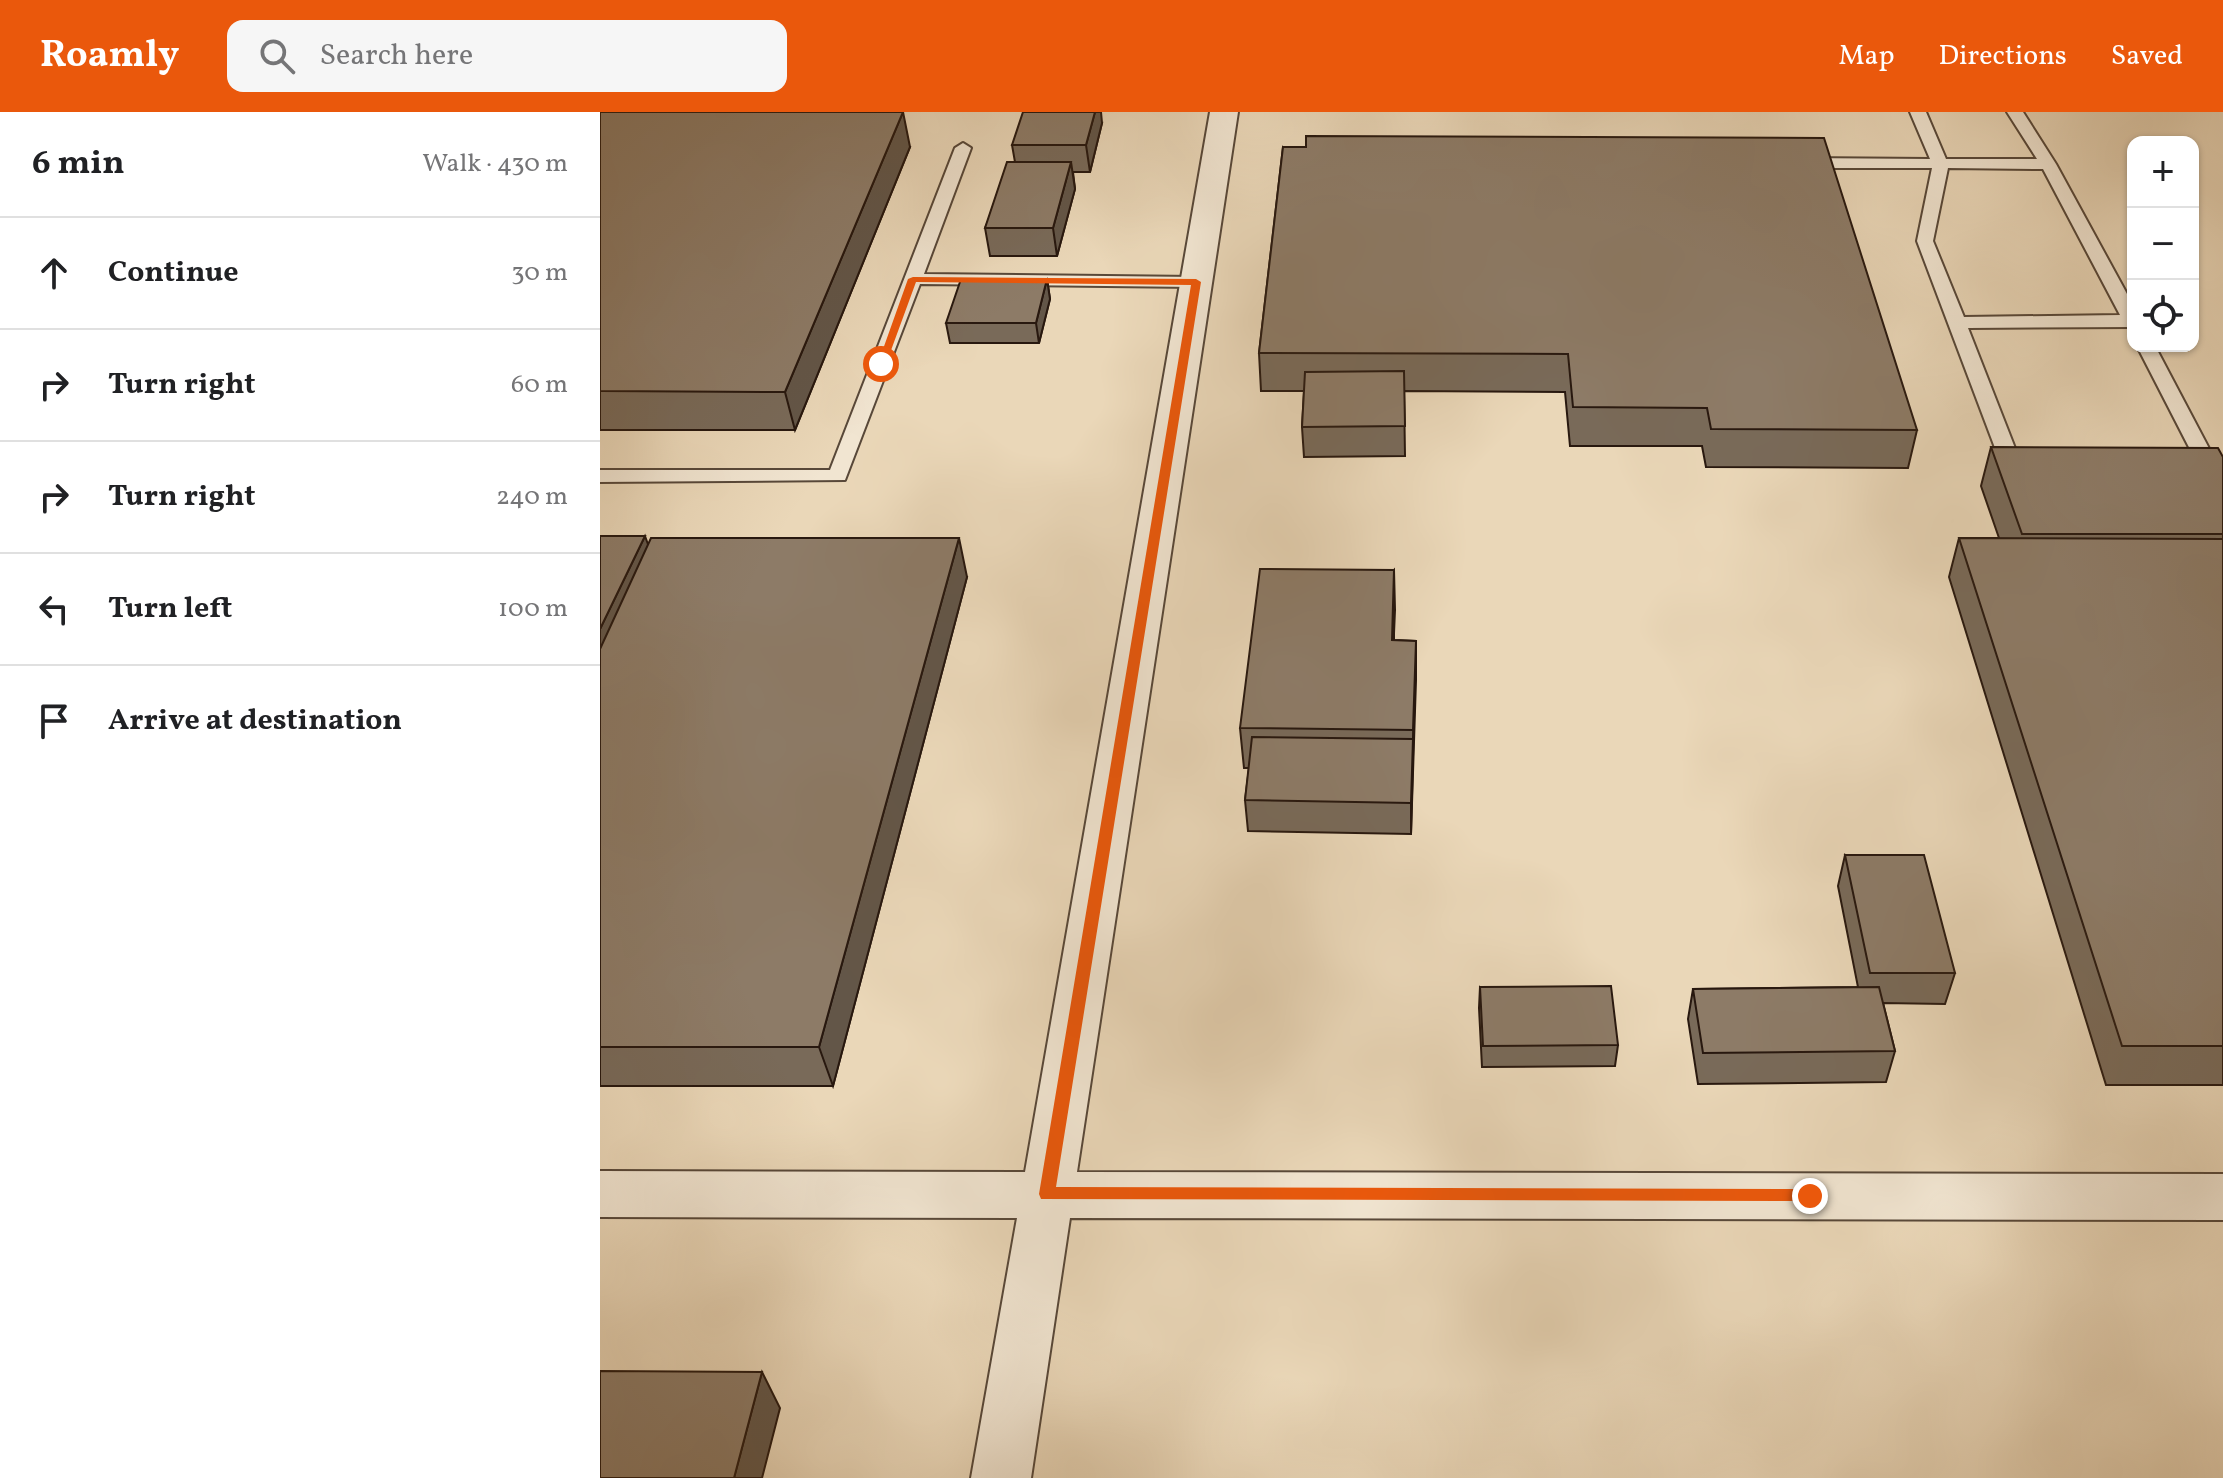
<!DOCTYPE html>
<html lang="en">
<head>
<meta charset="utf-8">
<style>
	:root { --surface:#fff; --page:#f6f6f6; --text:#202124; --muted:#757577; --line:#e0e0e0; --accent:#ea580c }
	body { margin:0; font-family:Vollkorn,serif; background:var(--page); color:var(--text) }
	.controls { position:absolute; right:24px; top:24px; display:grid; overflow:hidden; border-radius:16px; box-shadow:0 2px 6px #0004 }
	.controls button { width:72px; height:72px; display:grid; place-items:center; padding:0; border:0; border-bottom:2px solid var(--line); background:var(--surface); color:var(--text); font:40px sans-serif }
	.stop { position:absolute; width:24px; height:24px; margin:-18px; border:6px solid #ea580c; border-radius:50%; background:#fff }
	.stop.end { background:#ea580c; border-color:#fff; box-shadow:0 2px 8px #0008 }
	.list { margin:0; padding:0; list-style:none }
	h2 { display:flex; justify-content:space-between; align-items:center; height:104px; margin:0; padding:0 32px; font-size:34px }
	h2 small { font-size:26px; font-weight:400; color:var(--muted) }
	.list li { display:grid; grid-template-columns:52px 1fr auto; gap:24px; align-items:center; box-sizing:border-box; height:112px; padding:0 32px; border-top:2px solid var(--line) }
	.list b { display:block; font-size:30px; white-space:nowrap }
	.list em { font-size:26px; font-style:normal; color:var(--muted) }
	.icon { flex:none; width:44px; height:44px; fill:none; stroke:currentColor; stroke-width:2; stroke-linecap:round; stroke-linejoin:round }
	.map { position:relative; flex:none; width:1623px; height:1366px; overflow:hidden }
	header { display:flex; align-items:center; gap:48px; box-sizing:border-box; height:112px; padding:0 40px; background:var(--accent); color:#fff }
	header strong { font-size:38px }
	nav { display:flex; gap:44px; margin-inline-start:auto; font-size:28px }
	.search { width:560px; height:72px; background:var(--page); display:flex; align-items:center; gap:20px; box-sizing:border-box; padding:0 28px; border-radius:16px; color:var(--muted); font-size:30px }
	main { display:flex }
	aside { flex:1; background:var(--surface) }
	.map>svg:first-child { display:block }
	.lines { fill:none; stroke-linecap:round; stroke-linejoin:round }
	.service-casing { stroke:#584839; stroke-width:4 }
	.minor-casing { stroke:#584839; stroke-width:4 }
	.service { fill:#f1e5d1; fill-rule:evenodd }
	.minor { fill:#f1e5d1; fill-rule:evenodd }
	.wall { fill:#796a59; stroke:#28180f; stroke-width:2 }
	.shaded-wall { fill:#635648; stroke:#28180f; stroke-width:2 }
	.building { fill:#8d7b67; stroke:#28180f; stroke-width:2 }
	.route { fill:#ea580c }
</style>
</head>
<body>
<header>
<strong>Roamly</strong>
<div class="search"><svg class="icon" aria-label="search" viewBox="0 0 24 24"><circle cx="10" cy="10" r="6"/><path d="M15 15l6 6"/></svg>Search here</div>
<nav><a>Map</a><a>Directions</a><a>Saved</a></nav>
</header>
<main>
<aside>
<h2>6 min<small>Walk · 430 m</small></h2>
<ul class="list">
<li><svg class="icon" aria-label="ahead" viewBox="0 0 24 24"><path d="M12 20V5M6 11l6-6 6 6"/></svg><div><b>Continue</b></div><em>30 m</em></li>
<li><svg class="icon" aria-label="right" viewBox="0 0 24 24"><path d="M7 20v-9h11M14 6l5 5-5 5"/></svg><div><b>Turn right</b></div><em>60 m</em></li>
<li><svg class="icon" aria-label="right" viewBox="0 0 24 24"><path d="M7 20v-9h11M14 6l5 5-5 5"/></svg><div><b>Turn right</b></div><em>240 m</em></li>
<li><svg class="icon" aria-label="left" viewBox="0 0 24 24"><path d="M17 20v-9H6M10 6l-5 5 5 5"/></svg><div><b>Turn left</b></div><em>100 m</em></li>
<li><svg class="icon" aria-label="arrive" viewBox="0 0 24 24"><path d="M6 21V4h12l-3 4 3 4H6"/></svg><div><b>Arrive at destination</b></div></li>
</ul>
</aside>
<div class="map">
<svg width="1623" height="1366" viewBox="0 0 1623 1366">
	<rect width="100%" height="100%" fill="#ead7b8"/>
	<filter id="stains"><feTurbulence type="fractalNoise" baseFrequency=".0025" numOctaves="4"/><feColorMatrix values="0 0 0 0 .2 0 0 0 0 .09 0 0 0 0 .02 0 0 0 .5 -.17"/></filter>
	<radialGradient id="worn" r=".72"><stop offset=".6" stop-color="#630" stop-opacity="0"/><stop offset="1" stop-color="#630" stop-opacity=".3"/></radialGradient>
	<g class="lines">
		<g class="service-casing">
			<path id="service" d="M1310,0H1326L1346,47H1437L1407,0H1423L1456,52L1533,193V215L1368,216L1420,349L1417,353L1410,355L1400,349L1317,129L1332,56H1201L1193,51L1201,46L1330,47ZM1348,56L1443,57L1520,203L1364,205L1333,129Z
				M363,31L371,36L324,162L596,165L605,170L596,175L320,172L245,368L0,370V358H230L355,36Z
				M1537,234H1555L1623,363V388L1613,382Z"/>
		</g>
		<g class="minor-casing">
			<path id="minor" d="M610,0H638L477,1060L1623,1062V1108L470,1106L431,1366H371L417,1106L0,1105V1059L425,1060Z"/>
		</g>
		<use href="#service" class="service"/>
		<use href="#minor" class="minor"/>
	</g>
	<path class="wall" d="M0,0L310,35L195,318H0Z
		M502,11L490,60H473L475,77L457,144H390L385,116L415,50L412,33Z
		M683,35L1317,318L1308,356L1106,355L1102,334H970L965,280L804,279L805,344L704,345L702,315L704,279H661L659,241Z
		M447,167L450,187L439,231H350L346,211Z
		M1391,335L1623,345V973H1506L1349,465L1359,426H1399L1381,374Z
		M0,424L48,433L367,465L233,974H0Z
		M794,458V528L816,529L811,722L648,719L645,688L649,656H644L640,616Z
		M1245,743L1355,861L1345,892L1283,891L1295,939L1286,970L1098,972L1088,907L1093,877L1258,875L1238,774Z
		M880,875L1018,933L1015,954L882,955L879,896Z"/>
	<path class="shaded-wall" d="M303,0L310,35L195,318L185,280Z
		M495,0H501L502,11L490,60L486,33Z
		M471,50L475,77L457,144L453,116Z
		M447,167L450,187L439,231L436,211Z
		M45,424L59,463L0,591V517Z
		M359,426L367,465L233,974L219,935Z
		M794,458L795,498L792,568V528Z
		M816,529V568L811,722V691Z
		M162,1260L180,1296L162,1366H134Z"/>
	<path class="building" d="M0,0H303L185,280L0,279Z
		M423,0H495L486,33H412Z
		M706,24L1224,26L1317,318L1111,317L1107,296L973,295L968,242L659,241L683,35H706Z
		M407,50H471L453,116H385Z
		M361,167H447L436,211H346Z
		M804,259L805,314L702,315L705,260Z
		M1391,335L1618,336L1623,345V422H1422Z
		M0,424H45L0,517Z
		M51,426H359L219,935H0V537Z
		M1359,426L1623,427V934H1522Z
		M660,457L794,458L792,528L816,529L813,618L640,616Z
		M652,625L813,627L811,691L645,688Z
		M1245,743H1324L1355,861H1270Z
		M1011,874L1018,933L883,934L880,875Z
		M1279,875L1295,939L1103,941L1093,877Z
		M0,1259L162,1260L134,1366H0Z"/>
	<path class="route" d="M313,165L596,167L601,170L456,1075L1210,1077L1215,1079V1089L441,1087L439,1082L591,173L316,170L286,252L277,254L308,167Z"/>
	<rect width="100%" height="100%" filter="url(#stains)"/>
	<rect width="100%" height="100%" fill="url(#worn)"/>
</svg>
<div class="controls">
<button>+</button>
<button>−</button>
<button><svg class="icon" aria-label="locate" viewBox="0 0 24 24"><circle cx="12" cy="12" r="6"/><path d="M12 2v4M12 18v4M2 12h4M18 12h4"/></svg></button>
</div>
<div class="stop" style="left:281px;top:252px"></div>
<div class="stop end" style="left:1210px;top:1084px"></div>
</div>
</main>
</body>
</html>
